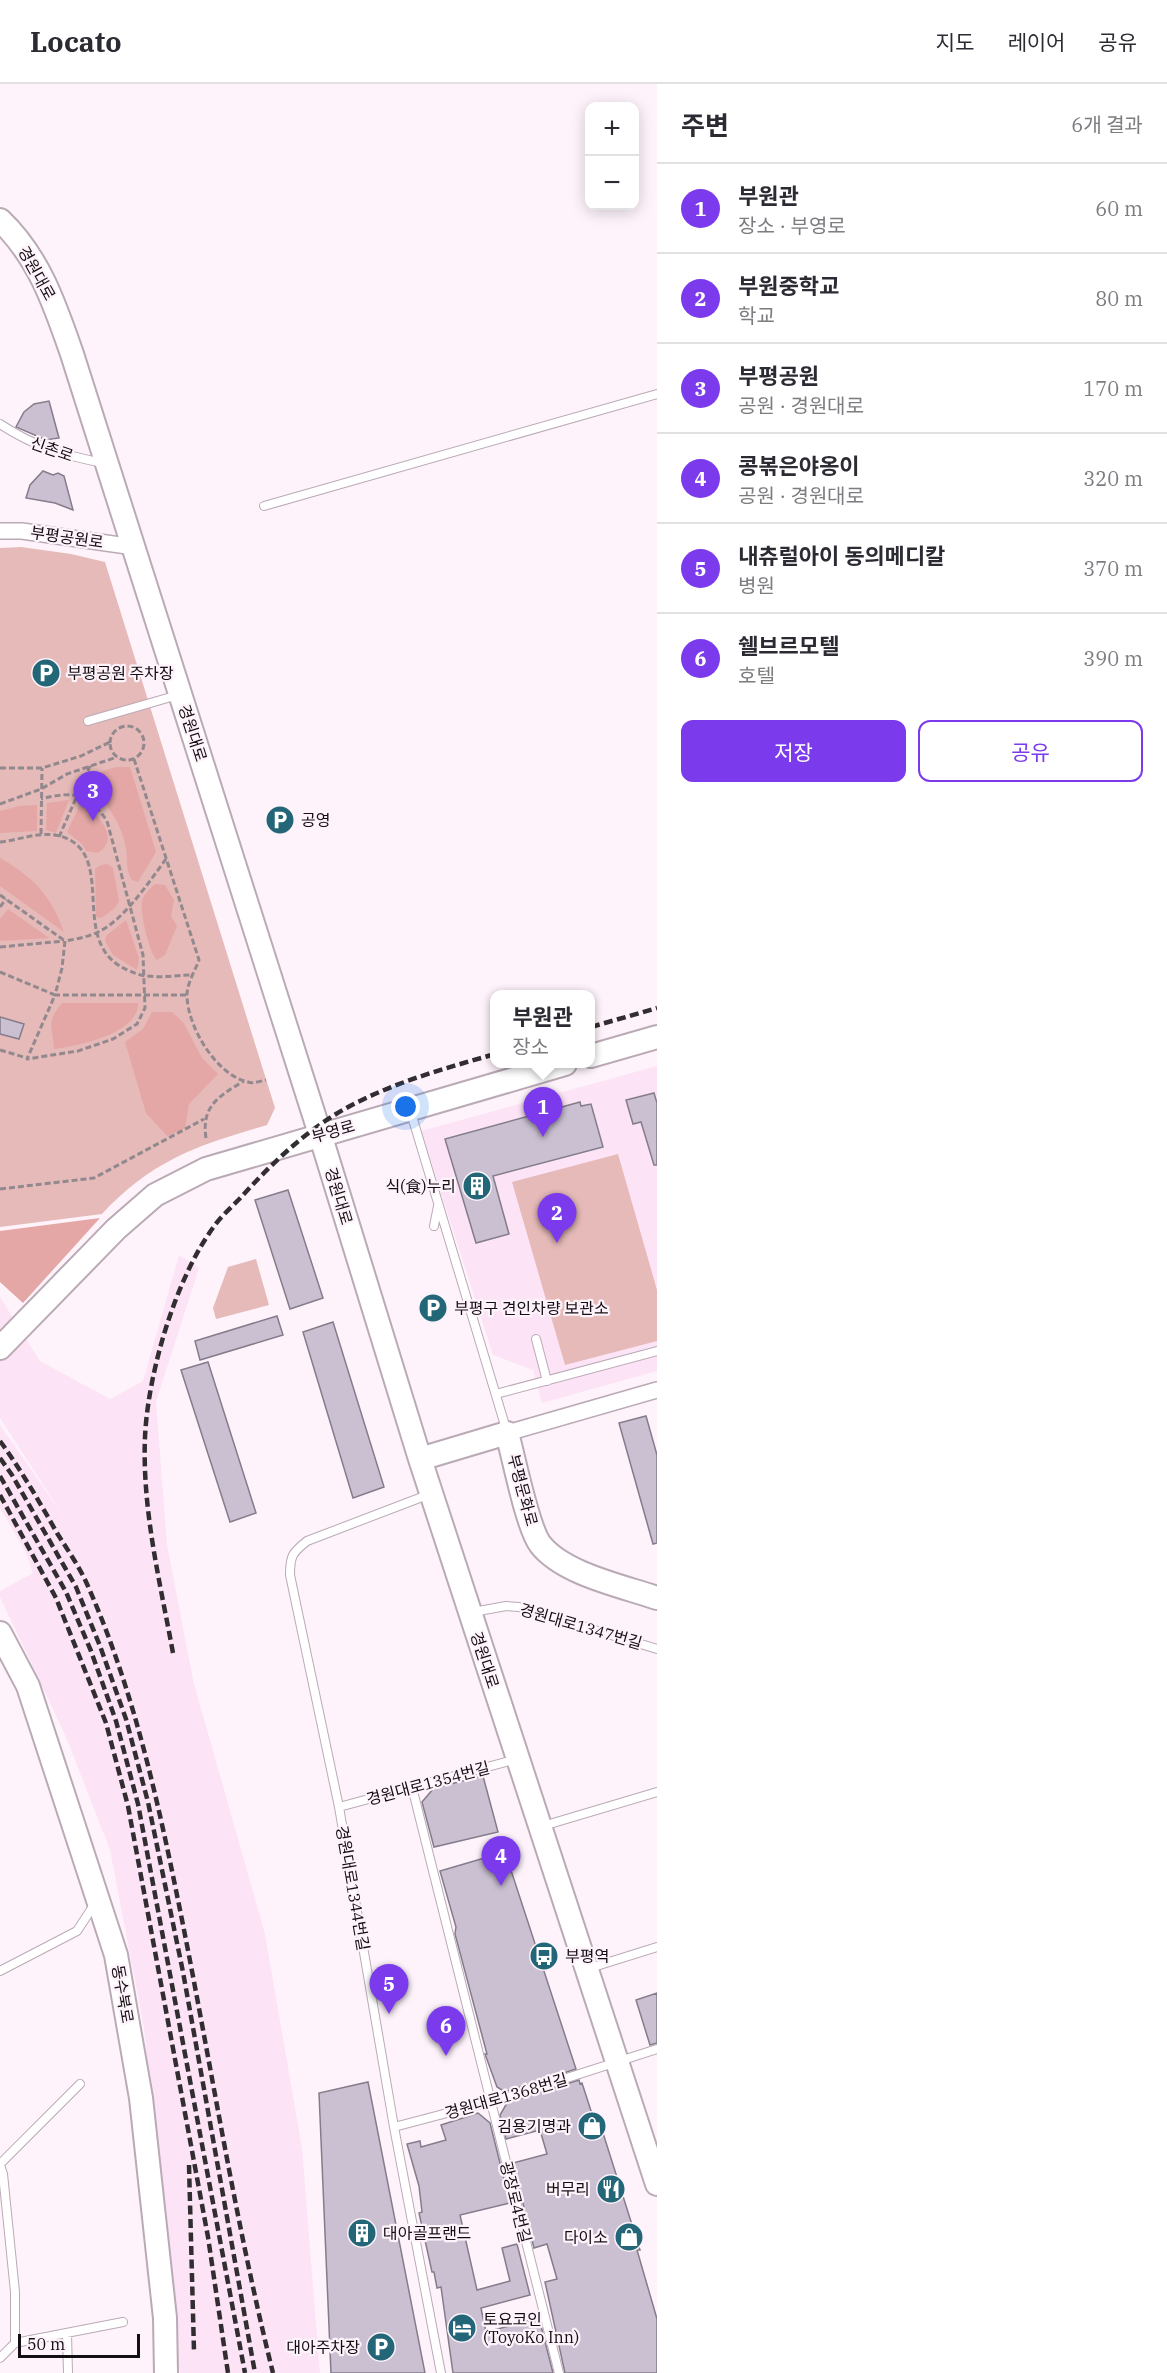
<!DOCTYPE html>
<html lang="ko">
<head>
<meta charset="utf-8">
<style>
	:root { --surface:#fff; --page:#f2f2f3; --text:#2b2b33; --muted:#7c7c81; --line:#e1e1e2; --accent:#7c3aed }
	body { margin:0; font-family:"IBM Plex Serif","Noto Sans KR",serif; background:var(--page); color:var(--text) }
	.controls { position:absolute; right:18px; top:18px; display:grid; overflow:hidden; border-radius:12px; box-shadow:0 3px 15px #0003 }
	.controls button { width:54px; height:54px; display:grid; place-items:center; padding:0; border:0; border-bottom:2px solid var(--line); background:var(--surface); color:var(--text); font:30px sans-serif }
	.scale { position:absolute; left:18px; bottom:15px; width:122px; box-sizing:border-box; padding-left:6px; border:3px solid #130e12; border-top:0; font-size:16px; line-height:21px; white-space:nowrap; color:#130e12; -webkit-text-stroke:4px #fef3fb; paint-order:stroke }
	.you { position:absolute; left:406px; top:1023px; width:21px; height:21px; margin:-15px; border:4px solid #fff; border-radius:50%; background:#1a73e8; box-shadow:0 0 0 9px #1a73e833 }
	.badge { display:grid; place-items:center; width:39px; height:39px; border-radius:50%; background:var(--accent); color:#fff; font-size:20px; font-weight:700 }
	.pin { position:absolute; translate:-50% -50px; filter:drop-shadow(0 2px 3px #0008) }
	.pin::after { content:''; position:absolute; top:32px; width:21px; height:18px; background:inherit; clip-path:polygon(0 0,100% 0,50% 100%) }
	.popup { position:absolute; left:490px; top:906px; width:105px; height:78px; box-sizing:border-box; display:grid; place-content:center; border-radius:12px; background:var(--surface); filter:drop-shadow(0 2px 4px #0005); font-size:20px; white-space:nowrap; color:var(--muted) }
	.popup b { font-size:22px; color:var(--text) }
	.popup::after { content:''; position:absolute; left:50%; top:100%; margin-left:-12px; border:12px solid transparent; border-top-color:var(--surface) }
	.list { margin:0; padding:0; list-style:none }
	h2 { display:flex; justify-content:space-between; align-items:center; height:78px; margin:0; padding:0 24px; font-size:26px }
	h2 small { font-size:20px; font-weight:400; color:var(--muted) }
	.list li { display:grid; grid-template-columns:39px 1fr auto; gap:18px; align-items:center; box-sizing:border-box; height:90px; padding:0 24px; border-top:2px solid var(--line) }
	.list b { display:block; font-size:22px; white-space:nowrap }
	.list p { margin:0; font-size:20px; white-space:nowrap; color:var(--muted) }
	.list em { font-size:20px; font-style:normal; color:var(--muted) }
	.actions { display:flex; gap:12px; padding:18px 24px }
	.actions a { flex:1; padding:14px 0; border:2px solid var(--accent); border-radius:12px; text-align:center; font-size:21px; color:var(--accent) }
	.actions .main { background:var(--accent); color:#fff }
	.map { position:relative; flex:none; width:657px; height:2289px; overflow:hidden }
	header { display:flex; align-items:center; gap:36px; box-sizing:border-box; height:84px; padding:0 30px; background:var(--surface); border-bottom:2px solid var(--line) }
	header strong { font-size:28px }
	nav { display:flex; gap:33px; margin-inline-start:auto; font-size:21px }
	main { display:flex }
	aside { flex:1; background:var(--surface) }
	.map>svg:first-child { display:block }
	.built { fill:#fce4f6 }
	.green { fill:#e5bab8 }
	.forest { fill:#e4a7a5 }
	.building { fill:#cac0d1; stroke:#857c8b; stroke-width:1.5 }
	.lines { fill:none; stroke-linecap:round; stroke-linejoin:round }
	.lane-casing { stroke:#baaab6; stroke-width:10 }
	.street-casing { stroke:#baaab6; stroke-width:18 }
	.secondary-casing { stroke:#baaab6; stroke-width:26 }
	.path { stroke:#92898f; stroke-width:3; stroke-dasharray:6 3; stroke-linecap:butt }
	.lane { stroke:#fff; stroke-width:8 }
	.street { stroke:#fff; stroke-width:15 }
	.secondary { stroke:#fff; stroke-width:22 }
	.rail { stroke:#322d31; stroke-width:4.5; stroke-dasharray:9 4.5; stroke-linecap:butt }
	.labels { text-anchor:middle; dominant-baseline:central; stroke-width:4.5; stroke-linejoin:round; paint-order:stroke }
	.street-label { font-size:16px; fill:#130e12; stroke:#fef3fb }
	.poi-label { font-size:16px; fill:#130e12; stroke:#fef3fb; text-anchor:start }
</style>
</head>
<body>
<header>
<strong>Locato</strong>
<nav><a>지도</a><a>레이어</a><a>공유</a></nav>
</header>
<main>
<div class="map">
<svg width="657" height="2289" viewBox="0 0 657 2289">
	<rect width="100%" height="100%" fill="#fef3fb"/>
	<path class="built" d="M657,982V1287L542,1319L533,1286L493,1271L421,1047Z
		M179,1171L199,1184L156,1318L167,1460L193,1596L265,1850L302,2064L320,2289H180L174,2250L144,1944L110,1766L66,1653L0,1513V1507L33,1489L25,1467L0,1424V1341L62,1430L0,1334V1213L40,1277L110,1315L143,1297Z"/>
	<path class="green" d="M21,463L71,470L105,478L275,1024L267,1041C198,1061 152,1076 102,1130L0,1143V464Z
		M618,1070L657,1206V1257L565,1281L512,1098Z
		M256,1175L269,1221L216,1235L213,1224L228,1183Z"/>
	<path class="forest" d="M116,683H130L156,768L138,798L132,796C125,785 128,776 126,764C122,740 106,718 90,701L100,688Z
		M69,716L56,749L46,746L47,719Z
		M81,719C96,728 122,754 98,769L86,767L82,760L67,748Z
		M37,721V747L0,749V727L19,722Z
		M0,774C33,793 51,811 64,848L0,802Z
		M107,780L113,784L119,817L115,824L101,834L96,833L95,785L101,781Z
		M155,800L165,801L174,816L171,832L177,842L165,871L157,876C149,869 138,823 143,814C145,809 151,804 155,800Z
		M8,825L49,854L0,857V835Z
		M126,836L139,874L137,886L113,871L105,857L107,851Z
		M62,919H138C139,950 77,962 54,965C53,941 45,940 62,919Z
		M152,928H172L183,938L202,974L218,990L189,1020L185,1044L167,1052L146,1029L125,958L143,945Z
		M100,1134L23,1219L0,1198V1147Z"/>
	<path class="building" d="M49,317L59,354L46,356L16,343L24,328L34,320Z
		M43,387L53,391L58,389L64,392L73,426L55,419L26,414L30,401Z
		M0,933L24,940L19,955L0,950Z
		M654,1009L657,1019V1081H654L641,1038L633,1040L626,1016Z
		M580,1018L581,1022L591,1020L603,1063L493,1092L509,1150L476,1159L445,1055Z
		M288,1106L323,1214L290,1225L255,1116Z
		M277,1232L283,1251L200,1276L195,1257Z
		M333,1238L384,1403L353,1414L303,1248Z
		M208,1278L256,1429L230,1438L181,1286Z
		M646,1332L657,1371V1459L653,1460L619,1339Z
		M483,1692L498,1748L434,1763L422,1718L434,1704Z
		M505,1768L576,1985L505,2008L497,2003L485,1970H487L455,1850L456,1843L440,1787Z
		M657,1909V1959L650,1961L636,1916Z
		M579,1996L580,2000L582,1999L593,2033L596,2032L603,2049L640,2166H637L657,2235V2289H565L545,2198L557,2195L547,2160L534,2164L513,2079L547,2070L540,2046L506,2055L500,2031L507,2019Z
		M368,1998L425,2289H331L319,2009Z
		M478,2029L490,2039L510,2119L460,2131L477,2206L510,2197L502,2164L517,2160L530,2211L481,2224L486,2248L539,2234L553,2289H453L441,2203L437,2204L434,2188H432L419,2129L422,2128L419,2102L407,2060L420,2057L421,2063L446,2056L441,2041Z"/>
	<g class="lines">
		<g class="lane-casing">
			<path id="lane" d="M0,340C35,363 63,371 103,379
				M264,422L657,310
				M88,637L178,611
				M411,1029L507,1348
				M434,1142L438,1122
				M536,1255L547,1297
				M496,1310L657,1267
				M430,1410L307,1457C292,1469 290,1472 290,1491L339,1723L394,2043L441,2289
				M473,1528L506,1522L519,1523L657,1565
				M412,1703L559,2289
				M339,1723L517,1675
				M543,1742L657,1708
				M590,1884L657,1863
				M0,1887L77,1847L94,1821
				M394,2043L508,2013L657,1965
				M0,2080L80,2000
				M0,2081L3,2090L15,2208V2259
				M67,2249L68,2289
				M0,2274L15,2259L123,2238"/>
		</g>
		<g class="street-casing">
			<path id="street" d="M0,447H22L134,463
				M507,1349L657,1306"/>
		</g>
		<g class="secondary-casing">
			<path id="secondary" d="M0,136C39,173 55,221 72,270L320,1050L420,1375L657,2100
				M591,972L657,953
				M0,1264L116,1145L155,1111L206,1085L565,980
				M420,1375L507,1349C514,1374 527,1442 540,1460C563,1490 622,1502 657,1514
				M0,1549L28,1602L116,1871L141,2014L165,2234L166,2289"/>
		</g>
		<path class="path" d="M110 659a17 17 0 1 1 34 0a17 17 0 1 1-34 0Z
			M134,675L199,876C195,887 187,899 187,911C187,942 216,991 248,998C253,1000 260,997 266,996
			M0,684H42L81,672L110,658
			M0,720L41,705L67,690L117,673
			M41,750L42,684
			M59,753L90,682
			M0,758C22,756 45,744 68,755C116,778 67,863 130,887C135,889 141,892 147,892C162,894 178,891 193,891
			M166,775C149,798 124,836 98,848C88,853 76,855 65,857L62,884L55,911H187
			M0,811L65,857
			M0,823L6,815
			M0,863L64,857
			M0,888L55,911L27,975L78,967L113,955L137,940L145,924L143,871L107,737C88,708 73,707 41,715
			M0,966L27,974
			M206,1054C201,1022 219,1012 244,997
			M0,1105L94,1094L204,1035"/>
		<use href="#lane" class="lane"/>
		<use href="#street" class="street"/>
		<use href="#secondary" class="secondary"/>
		<path class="rail" d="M591,943L657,924
			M0,1357C21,1386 39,1417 57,1449C67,1465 79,1482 87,1500C132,1601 156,1708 178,1816C210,1973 234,2133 273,2289
			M0,1374L12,1391L76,1503L100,1562L126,1635L148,1718L183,1888L255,2289
			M0,1392L66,1508L91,1567L116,1637L138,1720L245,2289
			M0,1411L56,1514L106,1639L128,1722L208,2153L228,2289
			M173,1569C160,1498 142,1426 145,1353C148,1288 176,1193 215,1141C223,1130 234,1121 243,1111C278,1073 315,1038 362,1016C405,995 450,983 495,970
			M189,2081L194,2267"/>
	</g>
	<defs>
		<g id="parking-disc" transform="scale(1.5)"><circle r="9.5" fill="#236678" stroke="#fef3fb"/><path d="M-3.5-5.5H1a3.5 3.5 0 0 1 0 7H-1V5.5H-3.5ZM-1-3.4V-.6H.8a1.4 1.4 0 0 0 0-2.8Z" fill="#fff"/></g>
		<g id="building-disc" transform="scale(1.5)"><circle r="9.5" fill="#236678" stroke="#fef3fb"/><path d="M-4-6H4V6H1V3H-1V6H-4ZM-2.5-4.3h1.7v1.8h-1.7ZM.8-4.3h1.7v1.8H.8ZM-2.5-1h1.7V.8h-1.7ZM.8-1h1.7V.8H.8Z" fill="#fff"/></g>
		<g id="bus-disc" transform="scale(1.5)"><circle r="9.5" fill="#236678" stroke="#fef3fb"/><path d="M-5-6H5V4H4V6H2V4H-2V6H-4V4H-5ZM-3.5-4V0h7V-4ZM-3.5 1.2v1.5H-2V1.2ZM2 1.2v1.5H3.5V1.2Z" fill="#fff"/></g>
		<g id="shop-disc" transform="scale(1.5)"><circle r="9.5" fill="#236678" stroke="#fef3fb"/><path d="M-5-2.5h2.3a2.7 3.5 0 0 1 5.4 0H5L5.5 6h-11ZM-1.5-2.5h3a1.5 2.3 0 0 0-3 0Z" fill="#fff"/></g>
		<g id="restaurant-disc" transform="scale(1.5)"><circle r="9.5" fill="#236678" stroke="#fef3fb"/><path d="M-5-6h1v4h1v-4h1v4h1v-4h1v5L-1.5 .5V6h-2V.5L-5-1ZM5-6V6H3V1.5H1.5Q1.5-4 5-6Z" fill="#fff"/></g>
		<g id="hotel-disc" transform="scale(1.5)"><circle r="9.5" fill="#236678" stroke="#fef3fb"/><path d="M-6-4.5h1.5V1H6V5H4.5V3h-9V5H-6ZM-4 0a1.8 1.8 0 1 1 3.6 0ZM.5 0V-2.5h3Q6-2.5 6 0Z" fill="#fff"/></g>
	</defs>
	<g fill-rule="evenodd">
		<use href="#parking-disc" x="46" y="589"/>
		<use href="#parking-disc" x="280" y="736"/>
		<use href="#building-disc" x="477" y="1102"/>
		<use href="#parking-disc" x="433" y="1224"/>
		<use href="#bus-disc" x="544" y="1872"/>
		<use href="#shop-disc" x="592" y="2042"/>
		<use href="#restaurant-disc" x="611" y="2105"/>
		<use href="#building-disc" x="362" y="2149"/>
		<use href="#shop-disc" x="629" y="2153"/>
		<use href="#hotel-disc" x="462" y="2244"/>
		<use href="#parking-disc" x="381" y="2263"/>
	</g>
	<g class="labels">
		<g class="street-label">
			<text transform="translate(37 189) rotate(61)">경원대로</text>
			<text transform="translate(52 365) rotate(19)">신촌로</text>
			<text transform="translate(67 453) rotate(8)">부평공원로</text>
			<text transform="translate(193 649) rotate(72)">경원대로</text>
			<text transform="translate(333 1047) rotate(-16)">부영로</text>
			<text transform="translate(339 1112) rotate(73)">경원대로</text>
			<text transform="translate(523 1406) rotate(75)">부평문화로</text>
			<text transform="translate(581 1542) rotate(16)">경원대로1347번길</text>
			<text transform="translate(485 1576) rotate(72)">경원대로</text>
			<text transform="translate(428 1699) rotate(-15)">경원대로1354번길</text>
			<text transform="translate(353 1804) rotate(80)">경원대로1344번길</text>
			<text transform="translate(123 1910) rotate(80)">동수북로</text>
			<text transform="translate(506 2012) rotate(-16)">경원대로1368번길</text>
			<text transform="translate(516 2118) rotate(76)">광장로4번길</text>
		</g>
		<g class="poi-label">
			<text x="67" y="589">부평공원 주차장</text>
			<text x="301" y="736">공영</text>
			<text x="456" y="1102" text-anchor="end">식(食)누리</text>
			<text x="454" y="1224">부평구 견인차량 보관소</text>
			<text x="565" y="1872">부평역</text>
			<text x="571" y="2042" text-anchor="end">김용기명과</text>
			<text x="590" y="2105" text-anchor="end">버무리</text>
			<text x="383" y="2149">대아골프랜드</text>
			<text x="608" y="2153" text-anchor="end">다이소</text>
			<text x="483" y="2235">토요코인<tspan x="483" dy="18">(ToyoKo Inn)</tspan></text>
			<text x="360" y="2263" text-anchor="end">대아주차장</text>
		</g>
	</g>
</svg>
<div class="controls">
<button>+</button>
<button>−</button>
</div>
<div class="scale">50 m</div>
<div class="you"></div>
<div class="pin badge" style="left:543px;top:1053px">1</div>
<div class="popup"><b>부원관</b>장소</div>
<div class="pin badge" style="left:557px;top:1159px">2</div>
<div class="pin badge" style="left:93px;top:737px">3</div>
<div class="pin badge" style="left:501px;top:1802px">4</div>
<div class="pin badge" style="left:389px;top:1930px">5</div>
<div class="pin badge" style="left:446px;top:1972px">6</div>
</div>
<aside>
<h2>주변<small>6개 결과</small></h2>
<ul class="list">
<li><span class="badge">1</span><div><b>부원관</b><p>장소 · 부영로</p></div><em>60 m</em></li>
<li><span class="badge">2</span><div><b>부원중학교</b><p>학교</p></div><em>80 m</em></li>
<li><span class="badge">3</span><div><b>부평공원</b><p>공원 · 경원대로</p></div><em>170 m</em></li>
<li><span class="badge">4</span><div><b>콩볶은야옹이</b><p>공원 · 경원대로</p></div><em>320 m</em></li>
<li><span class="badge">5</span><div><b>내츄럴아이 동의메디칼</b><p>병원</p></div><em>370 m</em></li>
<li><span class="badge">6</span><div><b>쉘브르모텔</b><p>호텔</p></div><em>390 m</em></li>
</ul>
<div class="actions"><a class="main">저장</a><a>공유</a></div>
</aside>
</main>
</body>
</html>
